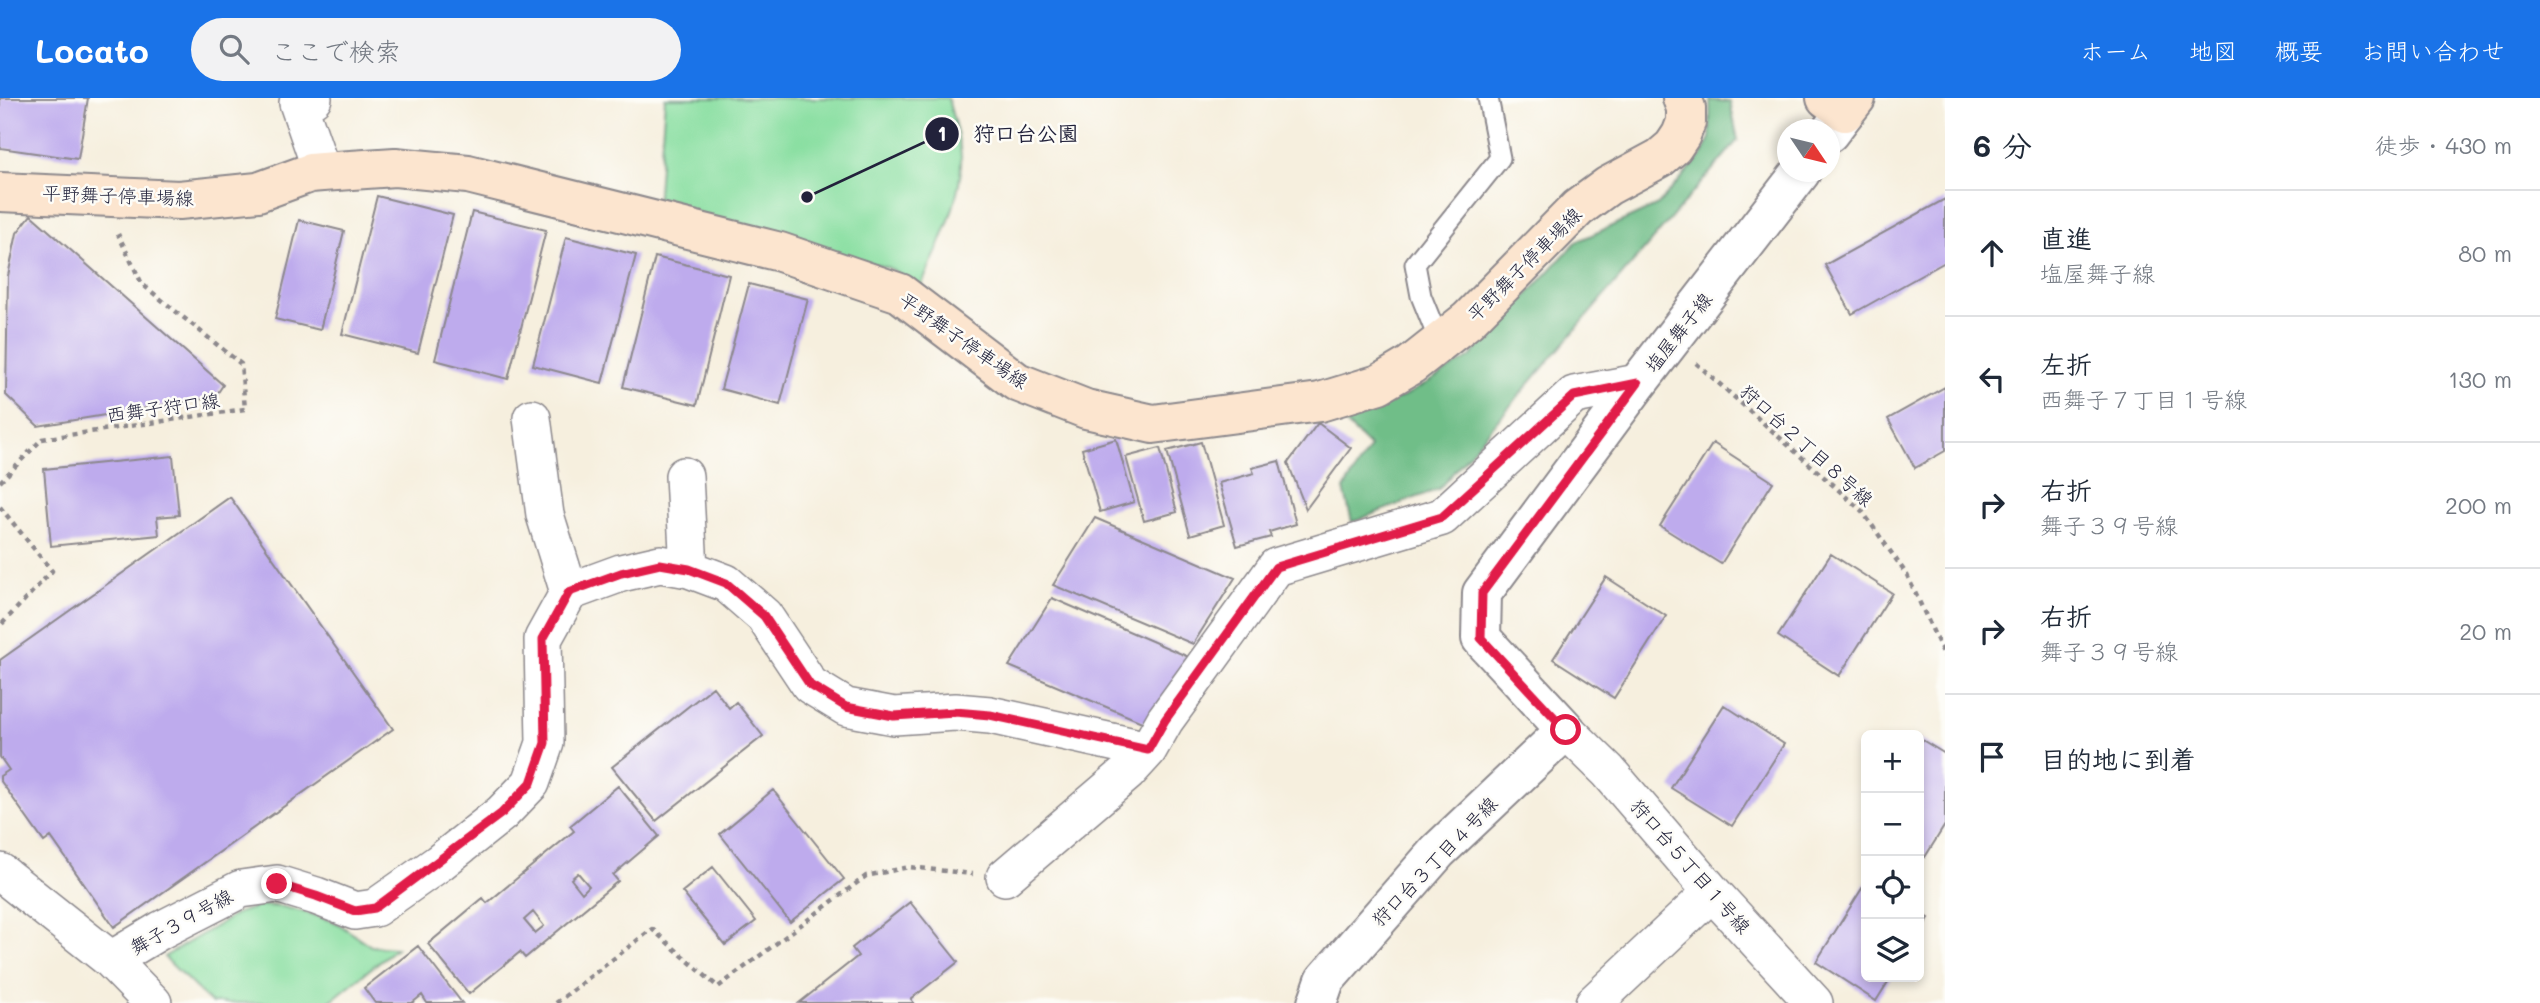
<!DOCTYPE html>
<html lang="ja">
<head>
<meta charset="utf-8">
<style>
	:root { --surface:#fff; --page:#f2f2f3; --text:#1f2937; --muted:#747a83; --line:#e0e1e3; --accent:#1a73e8 }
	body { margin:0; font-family:Mali,"Klee One",sans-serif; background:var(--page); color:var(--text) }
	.controls { position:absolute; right:21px; bottom:21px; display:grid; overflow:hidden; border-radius:10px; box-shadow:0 4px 10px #0003 }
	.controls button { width:63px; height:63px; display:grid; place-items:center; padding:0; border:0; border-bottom:2px solid var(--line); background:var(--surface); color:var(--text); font:35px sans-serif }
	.compass { position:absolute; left:1777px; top:21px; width:63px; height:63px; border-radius:50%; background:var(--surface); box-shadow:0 4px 10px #0003; rotate:125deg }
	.stop { position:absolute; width:21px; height:21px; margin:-16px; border:5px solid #e11d48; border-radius:50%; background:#fff }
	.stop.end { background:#e11d48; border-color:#fff; box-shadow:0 2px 7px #0008 }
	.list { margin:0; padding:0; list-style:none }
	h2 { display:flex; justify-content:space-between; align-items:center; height:91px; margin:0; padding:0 28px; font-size:30px }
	h2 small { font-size:23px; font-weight:400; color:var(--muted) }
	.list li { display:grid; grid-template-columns:46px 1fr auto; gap:21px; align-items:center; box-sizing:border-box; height:126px; padding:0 28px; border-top:2px solid var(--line) }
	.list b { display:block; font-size:26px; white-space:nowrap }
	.list p { margin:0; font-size:23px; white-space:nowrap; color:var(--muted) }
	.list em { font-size:23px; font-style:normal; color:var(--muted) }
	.icon { flex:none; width:38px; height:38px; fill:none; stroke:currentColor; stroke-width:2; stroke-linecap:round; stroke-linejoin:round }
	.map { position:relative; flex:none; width:1945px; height:905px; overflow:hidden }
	header { display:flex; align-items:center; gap:42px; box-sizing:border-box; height:98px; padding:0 35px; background:var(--accent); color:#fff }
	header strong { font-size:33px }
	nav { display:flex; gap:38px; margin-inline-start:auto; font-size:24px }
	.search { width:490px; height:63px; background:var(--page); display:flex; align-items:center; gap:18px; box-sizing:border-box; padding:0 24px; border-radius:38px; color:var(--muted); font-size:26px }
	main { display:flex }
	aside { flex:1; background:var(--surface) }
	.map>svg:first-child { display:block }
	.green { fill:#8adfa2; stroke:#56806e; stroke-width:2 }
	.forest { fill:#6fbe88; stroke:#487062; stroke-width:2 }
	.building { fill:#beabed; fill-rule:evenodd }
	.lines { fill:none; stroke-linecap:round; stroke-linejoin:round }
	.service-casing { stroke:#8c888c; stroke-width:23 }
	.minor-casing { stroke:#8c888c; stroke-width:40 }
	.tertiary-casing { stroke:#8c888c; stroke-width:42 }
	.secondary-casing { stroke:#8c888c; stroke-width:42 }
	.path { stroke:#8c888c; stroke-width:4.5; stroke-dasharray:5 5; stroke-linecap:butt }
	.service { stroke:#fff; stroke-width:19 }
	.minor { stroke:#fff; stroke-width:37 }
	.tertiary { stroke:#fff; stroke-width:38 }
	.secondary { stroke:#fce5cf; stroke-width:38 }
	.route { stroke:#e11d48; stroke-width:9 }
	.labels { text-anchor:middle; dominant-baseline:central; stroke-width:5; stroke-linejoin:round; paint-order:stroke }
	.street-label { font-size:19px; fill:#22223b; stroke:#fdfcf7 }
	.leader { fill:none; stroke:#22223b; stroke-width:2.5 }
	.callout-dot { fill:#22223b; stroke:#fdfcf7; stroke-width:2.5 }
	.mark-label { font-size:21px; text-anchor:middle; font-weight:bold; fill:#fff }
	.callout-label { font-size:21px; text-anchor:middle; font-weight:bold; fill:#22223b; stroke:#fdfcf7; stroke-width:5; stroke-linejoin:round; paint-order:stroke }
</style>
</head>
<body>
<header>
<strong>Locato</strong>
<div class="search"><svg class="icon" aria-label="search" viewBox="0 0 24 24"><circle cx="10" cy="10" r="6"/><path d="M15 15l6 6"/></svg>ここで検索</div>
<nav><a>ホーム</a><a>地図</a><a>概要</a><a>お問い合わせ</a></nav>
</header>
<main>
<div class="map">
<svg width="1945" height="905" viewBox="0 0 1945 905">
	<rect width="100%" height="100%" fill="#fdfcf7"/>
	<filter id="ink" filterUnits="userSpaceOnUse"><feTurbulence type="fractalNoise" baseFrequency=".0143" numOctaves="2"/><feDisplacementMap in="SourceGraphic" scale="14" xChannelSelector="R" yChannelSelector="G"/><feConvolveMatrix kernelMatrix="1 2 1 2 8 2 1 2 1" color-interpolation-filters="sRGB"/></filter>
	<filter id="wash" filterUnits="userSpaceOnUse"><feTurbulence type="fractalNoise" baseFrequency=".00686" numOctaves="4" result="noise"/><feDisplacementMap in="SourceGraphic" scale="28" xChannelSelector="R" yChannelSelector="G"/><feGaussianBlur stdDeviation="1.57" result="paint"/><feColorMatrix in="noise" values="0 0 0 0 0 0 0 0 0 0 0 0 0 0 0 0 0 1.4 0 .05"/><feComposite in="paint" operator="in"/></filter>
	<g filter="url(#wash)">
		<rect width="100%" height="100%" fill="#f6efde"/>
		<path class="green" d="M665,0H948C952,19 960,39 961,59C963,100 938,150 921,188L889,170L657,108Z
			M263,807L284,809L311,816L337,825L371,848L396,850L328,905H211L164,859L238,815Z"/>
		<path class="forest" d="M1710,2L1730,4L1738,42L1439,391L1352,424L1344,391L1370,349L1338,318L1403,299L1470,259L1576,144L1658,107L1701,58L1710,40Z"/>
		<g id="blocks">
			<path class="building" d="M0,0H88L78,61L0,50Z
				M377,98L453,117L418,255L342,236Z
				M1945,101V164L1852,216L1825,167Z
				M472,114L546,132L508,281L435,262Z
				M31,117L223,287L215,299L38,328L6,297L8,178L17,135Z
				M299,122L344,133L320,232L275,221Z
				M566,139L636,157L602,285L533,267Z
				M655,159L729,177L697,307L623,289Z
				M749,186L808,201L780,307L721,291Z
				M1945,289V353L1915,370L1888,321Z
				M1318,325L1351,350L1306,411L1288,365Z
				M1116,341L1134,404L1100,414L1082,351Z
				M1201,344L1224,427L1190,437L1167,353Z
				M1713,345L1773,384L1721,466L1660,428Z
				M1160,350L1177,414L1144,423L1126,359Z
				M173,358L179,417L157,419L159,437L51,448L44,371Z
				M1279,363L1296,426L1269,434L1271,439L1237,448L1219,385L1254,375L1252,370Z
				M230,399L393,631L114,829L51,739L44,744L0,682V678L9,672L0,659V562Z
				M1095,420L1235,480L1193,546L1053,487Z
				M1831,456L1892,495L1839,578L1778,538Z
				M1606,479L1666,518L1614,600L1553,561Z
				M1052,500L1191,560L1149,627L1009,568Z
				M713,589L729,610L736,604L763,638L656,723L612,669Z
				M1724,607L1784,646L1732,728L1671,690Z
				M1919,640L1945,656V727L1925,759L1919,755Z
				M618,688L659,738L613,777L618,783L525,860L520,854L469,896L428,846L483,800L487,805L574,733L570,728ZM578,775L589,788L582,795L571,781ZM533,814L544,828L535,835L524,822Z
				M773,692L844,781L790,824L720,736Z
				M713,769L756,823L725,847L682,794Z
				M1866,784V879H1891L1876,903L1816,864Z
				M910,804L958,864L911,901L914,905H799L858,858L852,850Z
				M1919,814L1929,820L1919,836Z
				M418,848L462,905H427L422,897L412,905H375L364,890Z"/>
		</g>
	</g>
	<g filter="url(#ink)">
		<use href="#blocks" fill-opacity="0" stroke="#8c888c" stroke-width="2"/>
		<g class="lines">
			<g class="service-casing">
				<path id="service" d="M1440,245L1421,198L1415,166L1500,60L1488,0"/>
			</g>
			<g class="minor-casing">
				<path id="minor" d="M313,0L298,5L322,74
					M532,320L545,417L569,494
					M684,378L689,471
					M1566,632L1608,673L1712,794L1814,905
					M0,774L111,862L153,905
					M1005,779L1127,675L1148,652L1165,622L1276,469L1442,419L1574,297L1638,285
					M111,862L161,832L241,791L277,786L316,798L355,813L375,810L439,765L502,715L531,685L545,645L543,541L569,494L621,475L660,466L689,471L726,485L764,518L810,587L846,609L894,618L955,614L990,617L1148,652
					M1594,905L1712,794"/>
			</g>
			<g class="tertiary-casing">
				<path id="tertiary" d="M1829,35L1845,14
					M1317,905L1325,882L1438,753L1566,632L1481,540L1482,495L1638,285L1801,74"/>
			</g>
			<g class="secondary-casing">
				<path id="secondary" d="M1826,0L1845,14L1856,0
					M0,94L179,102L258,94L310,75L322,74L395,69L468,76L780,154L900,195L1017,284L1086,311L1153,326L1320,304L1379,286L1411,267L1468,222L1578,110L1608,88L1660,60L1673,49L1681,37L1686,24V10L1682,0"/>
			</g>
			<path class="path" d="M1696,265L1862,413L1907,477L1945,559
				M0,384L42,341L245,311L241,266L142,186L118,136
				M0,409L52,473L0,528
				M556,905L652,831L718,889L866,778L909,769L973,776"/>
			<use href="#service" class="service"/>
			<use href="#minor" class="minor"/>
			<use href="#tertiary" class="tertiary"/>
			<use href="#secondary" class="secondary"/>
		</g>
	</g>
	<g class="lines" filter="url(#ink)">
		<path class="route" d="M277,786L316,798L355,813L375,810L502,715L531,685L545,645L543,541L569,494L621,475L660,466L689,471L726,485L764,518L810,587L846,609L894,618L955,614L990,617L1148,652L1165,622L1276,469L1442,419L1574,298L1638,285L1482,495L1481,540L1566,632"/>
	</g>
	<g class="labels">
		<g class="street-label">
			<text transform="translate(118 97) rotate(2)">平野舞子停車場線</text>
			<text transform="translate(1524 166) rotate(-45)">平野舞子停車場線</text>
			<text transform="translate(1678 234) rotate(-52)">塩屋舞子線</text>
			<text transform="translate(964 242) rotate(35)">平野舞子停車場線</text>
			<text transform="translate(163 309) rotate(-8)">西舞子狩口線</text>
			<text transform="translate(1807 347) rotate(42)">狩口台２丁目８号線</text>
			<text transform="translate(1434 763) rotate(-46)">狩口台３丁目４号線</text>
			<text transform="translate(1691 768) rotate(49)">狩口台５丁目１号線</text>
			<text transform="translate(181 823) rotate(-29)">舞子３９号線</text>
		</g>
	</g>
	<path class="leader" d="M807 99L942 36"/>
	<g class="callout-dot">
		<circle cx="807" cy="99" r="7"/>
		<circle cx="942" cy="36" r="18"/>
	</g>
	<g class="mark-label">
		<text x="942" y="43">1</text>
	</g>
	<g class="callout-label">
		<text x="1026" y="43">狩口台公園</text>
	</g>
</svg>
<div class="controls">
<button>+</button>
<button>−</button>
<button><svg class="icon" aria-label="locate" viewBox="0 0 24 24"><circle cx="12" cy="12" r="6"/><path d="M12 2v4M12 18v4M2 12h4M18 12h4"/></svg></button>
<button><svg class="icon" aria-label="layers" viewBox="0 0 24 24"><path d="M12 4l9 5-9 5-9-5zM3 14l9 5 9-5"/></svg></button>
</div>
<svg class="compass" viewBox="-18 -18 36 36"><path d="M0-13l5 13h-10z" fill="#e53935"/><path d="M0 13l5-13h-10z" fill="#747a83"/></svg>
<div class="stop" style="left:1566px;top:632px"></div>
<div class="stop end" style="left:277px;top:786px"></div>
</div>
<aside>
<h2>6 分<small>徒歩 · 430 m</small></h2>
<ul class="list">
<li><svg class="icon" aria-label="ahead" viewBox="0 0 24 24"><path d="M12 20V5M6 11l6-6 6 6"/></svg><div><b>直進</b><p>塩屋舞子線</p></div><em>80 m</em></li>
<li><svg class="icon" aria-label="left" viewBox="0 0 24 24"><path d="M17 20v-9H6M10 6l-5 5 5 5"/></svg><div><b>左折</b><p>西舞子７丁目１号線</p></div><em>130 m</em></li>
<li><svg class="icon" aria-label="right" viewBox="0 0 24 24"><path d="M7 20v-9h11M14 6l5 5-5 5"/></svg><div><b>右折</b><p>舞子３９号線</p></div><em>200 m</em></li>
<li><svg class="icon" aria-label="right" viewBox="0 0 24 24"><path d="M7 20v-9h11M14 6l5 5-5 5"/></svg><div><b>右折</b><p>舞子３９号線</p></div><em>20 m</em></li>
<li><svg class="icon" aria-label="arrive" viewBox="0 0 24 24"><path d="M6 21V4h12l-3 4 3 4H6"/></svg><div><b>目的地に到着</b></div></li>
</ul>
</aside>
</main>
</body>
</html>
